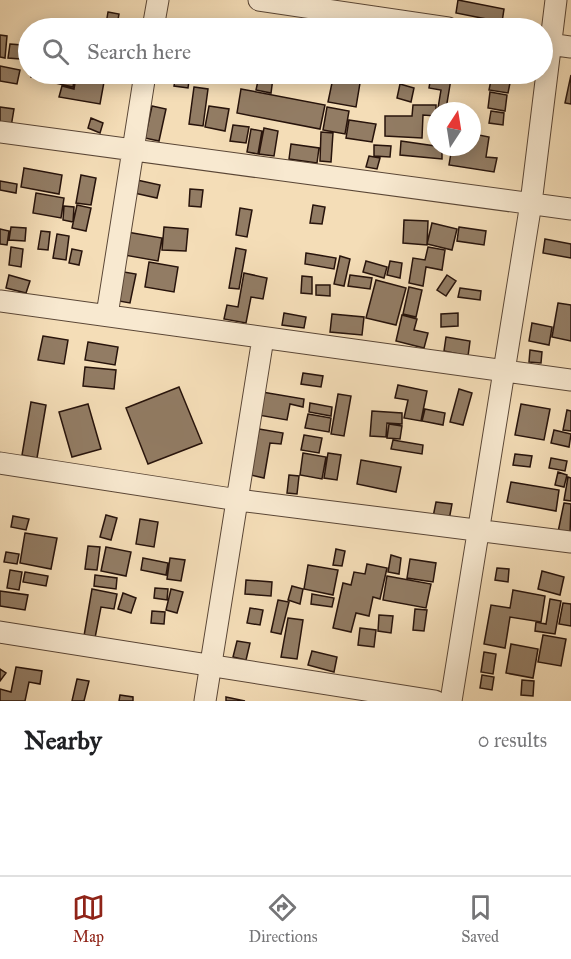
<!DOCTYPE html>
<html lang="en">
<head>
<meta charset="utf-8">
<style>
	:root { --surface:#fff; --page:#f2f2f2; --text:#202124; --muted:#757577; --line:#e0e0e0; --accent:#8f2418 }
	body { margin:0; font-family:"IM FELL Great Primer",serif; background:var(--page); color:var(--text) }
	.compass { position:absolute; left:427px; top:102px; width:54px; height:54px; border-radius:50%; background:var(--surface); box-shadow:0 3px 15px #0003; rotate:12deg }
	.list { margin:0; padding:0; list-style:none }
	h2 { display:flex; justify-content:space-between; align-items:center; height:78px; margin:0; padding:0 24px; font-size:26px }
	h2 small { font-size:20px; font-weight:400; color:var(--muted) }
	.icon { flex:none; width:33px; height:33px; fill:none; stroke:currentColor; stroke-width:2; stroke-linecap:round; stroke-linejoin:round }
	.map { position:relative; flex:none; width:571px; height:701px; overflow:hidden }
	.search { position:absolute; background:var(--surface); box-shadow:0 3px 15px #0003; left:18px; right:18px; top:18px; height:66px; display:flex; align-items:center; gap:15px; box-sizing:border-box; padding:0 21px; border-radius:33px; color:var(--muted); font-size:22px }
	.sheet { height:174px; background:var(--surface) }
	nav { display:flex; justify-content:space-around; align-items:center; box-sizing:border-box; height:84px; border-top:2px solid var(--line); background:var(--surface); font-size:16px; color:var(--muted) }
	nav a { display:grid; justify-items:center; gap:3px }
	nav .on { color:var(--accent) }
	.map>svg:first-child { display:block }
	.building { fill:#927c64; stroke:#27130b; stroke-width:1.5 }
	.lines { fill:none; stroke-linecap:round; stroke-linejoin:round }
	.minor-casing { stroke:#5a4636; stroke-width:23 }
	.minor { stroke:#f8e9d0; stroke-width:21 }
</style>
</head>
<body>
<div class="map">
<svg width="571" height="701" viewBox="0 0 571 701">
	<rect width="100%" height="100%" fill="#f4ddb7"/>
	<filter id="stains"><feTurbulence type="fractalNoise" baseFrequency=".00333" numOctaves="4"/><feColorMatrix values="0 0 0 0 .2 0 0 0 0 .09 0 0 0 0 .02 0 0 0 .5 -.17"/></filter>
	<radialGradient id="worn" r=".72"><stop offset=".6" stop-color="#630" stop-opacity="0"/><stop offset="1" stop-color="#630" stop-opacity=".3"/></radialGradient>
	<path class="building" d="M458,0L504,9L502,22L456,13Z
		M108,12L119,14L117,25L106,24Z
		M177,20L202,25V28H176Z
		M0,35L7,36L5,58L0,57Z
		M24,37H28V60L22,59Z
		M10,44L22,45L20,59L8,58Z
		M0,66L20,70L17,84L0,81Z
		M31,74H46V79L31,77Z
		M57,74H75L73,87L55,83Z
		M176,74H190L188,88L174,86Z
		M495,74H513L512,81L494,78Z
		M571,75V104L565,103Z
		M259,76L273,78L271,93L256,90Z
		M431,76L451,79L446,109L438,108L441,90L429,88Z
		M76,77L104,82L100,104L59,97L62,86L74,89Z
		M333,78L360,83L356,107L328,102Z
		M491,80L510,83L508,93L489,90Z
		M400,84L414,88L411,102L397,98Z
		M194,87L208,89L203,126L189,124Z
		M241,89L325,105L320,129L237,113Z
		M490,92L507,95L505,111L488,108Z
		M413,105H436V116L423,115L422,138L385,136V116H412Z
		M152,106L166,109L159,141L145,138Z
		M209,106L229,109L225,131L205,127Z
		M0,107L14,109L11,127L0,125Z
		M327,107L349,111L345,134L323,130Z
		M491,111L504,113L503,125L489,123Z
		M91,118L103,123L100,133L88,128Z
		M349,120L376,124L372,142L346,138Z
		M233,125L249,127L246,143L230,141Z
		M264,128L278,131L274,156L259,154Z
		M251,129L262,131L258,154L247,152Z
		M321,132L333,133L331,162L320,161Z
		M474,134L489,137L486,157L497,158L494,172L449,165L452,147H472Z
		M401,141L442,147V159L400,155Z
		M291,144L319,148L317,163L289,159Z
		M374,145L391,146L390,157L374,156Z
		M369,156L380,158L377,169L366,167Z
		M24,168L62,175L59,194L21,187Z
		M81,175L96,178L91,205L76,203Z
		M137,180L160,185L157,198L134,193Z
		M0,181L17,184L16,193L0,190Z
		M190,189L203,190L201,207L189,206Z
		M36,193L64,198L61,218L33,213Z
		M77,205L91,208L86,231L72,228Z
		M313,205L325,207L322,224L310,223Z
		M64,206L74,207L73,222L63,220Z
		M240,208L252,210L247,237L236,235Z
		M404,220L428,221L427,245L403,243Z
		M432,223L457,229L452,250L427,244Z
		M11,227L26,228L25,241L9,240Z
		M164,227L188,229L186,251L162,250Z
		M459,227L486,231L484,245L457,241Z
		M0,229L9,231L7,245L0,244Z
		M41,231L50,232L48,250L38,249Z
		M127,232L162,238L158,261L124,255Z
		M57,234L69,236L66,260L53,258Z
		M545,239L571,244V258L543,253Z
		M11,247L23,249L21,267L9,265Z
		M428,247L445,250L442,270L426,267L423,286L409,283L413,258L425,260Z
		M236,248L246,250L239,289L229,288Z
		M72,249L82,251L79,265L69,263Z
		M306,253L336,258L334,269L305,264Z
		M340,256L350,259L344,286L334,284Z
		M366,261L387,267L384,278L363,272Z
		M390,261L402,263L400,278L387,275Z
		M149,262L178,267L174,292L145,287Z
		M118,271L136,274L130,303L113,300Z
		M244,273L267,278L263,299L251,297L246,323L224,319L227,305L238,307Z
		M9,275L30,281L26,293L6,288Z
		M350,275L372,278L370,289L348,286Z
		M447,275L456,281L446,296L437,290Z
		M302,276L312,277V294L301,293Z
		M376,280L406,288L396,325L366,318Z
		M316,285H330V296L316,295Z
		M409,287L422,290L416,317L403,314Z
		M460,288L481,291L480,300L458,297Z
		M558,303L571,305V341L552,337Z
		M284,313L306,317L304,328L282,325Z
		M458,313V326L441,327V314Z
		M332,314L364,317L362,335L330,332Z
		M402,315L417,319L414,330L428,333L424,348L396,341Z
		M532,323L552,327L549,345L529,341Z
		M43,336L68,340L64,364L38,360Z
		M446,337L470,341L468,356L444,351Z
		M88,342L118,347L115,365L85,360Z
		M530,350L542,352L541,363L529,362Z
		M85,367L116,370L114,389L83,386Z
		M303,373L323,376L321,387L301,384Z
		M398,385L427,391L421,421L404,418L408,400L395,398Z
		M179,387L202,443L148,464L126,408Z
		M459,389L472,393L463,425L450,422Z
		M262,392L304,399L303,407L290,404L287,420L258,415Z
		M338,394L351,396L344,436L331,434Z
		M31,402L46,405L37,458L22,455Z
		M310,403L332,407L331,416L309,412Z
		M88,404L101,449L72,457L59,412Z
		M521,404L550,409L544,440L515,435Z
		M425,409L445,413L443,425L422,421Z
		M567,410L571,411V431L563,430Z
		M372,411L402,413V424L387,423L386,437L370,436Z
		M308,414L331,418L329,432L305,428Z
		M389,424L402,426L400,439L387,438Z
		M259,429L283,433L281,444L270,443L264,478L251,475Z
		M554,430L571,434L569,447L551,443Z
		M304,435L322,438L319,453L301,450Z
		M393,440L423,445L422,454L391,449Z
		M303,453L326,457L322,479L300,475Z
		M328,453L341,455L337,480L324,478Z
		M515,454L532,456L530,467L513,465Z
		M551,458L567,461L565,471L549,468Z
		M361,460L401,467L396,492L357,484Z
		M558,472L567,475L564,487L555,485Z
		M289,475L299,476L297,494L287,493Z
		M568,477L571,478V501L564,500Z
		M511,482L559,490L556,511L507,502Z
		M436,502L452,504L449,520L433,517Z
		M564,503L571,504L570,534L558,532Z
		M106,515L117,518L111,540L100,537Z
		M13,516L29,519L26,530L11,527Z
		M140,519L158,522L154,547L136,544Z
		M25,533L57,538L51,569L20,563Z
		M88,546L100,547L97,570L85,569Z
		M106,547L131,552L126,576L101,571Z
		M336,549L345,551L342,566L333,565Z
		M6,552L19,554L17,564L4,562Z
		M391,555L401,558L399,574L388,572Z
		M143,558L168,563L166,575L141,570Z
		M170,558L185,560L181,581L167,579Z
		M410,559L436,563L433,582L407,578Z
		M367,564L387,568L380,599L373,597L369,616L356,613L351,632L333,628L343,583L351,585L354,572L365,574Z
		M308,565L338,570L333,595L304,589Z
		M497,568L509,569L508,582L495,580Z
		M10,570L22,572L19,590L7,588Z
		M542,571L564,577L560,595L538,589Z
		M25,572L48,576L46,586L23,582Z
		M95,575L117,578L116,589L94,586Z
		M387,576L431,584L426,608L383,600Z
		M246,580L272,582L271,596L245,594Z
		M292,586L303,589L300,604L288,600Z
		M155,588L168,589L167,600L154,598Z
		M92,589L117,594L114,609L101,607L95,638L84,636Z
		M171,589L183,592L177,613L166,610Z
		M513,590L545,596L541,622L510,617L505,648L484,644L491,605L510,608Z
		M0,591L28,595L25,610L0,606Z
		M123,593L136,598L131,613L118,609Z
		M312,594L334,598L332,607L311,604Z
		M550,599L561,601L555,634L535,631L536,622L546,624Z
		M278,600L289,602L281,634L271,632Z
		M563,603L571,604V626L559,624Z
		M250,608L263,610L260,625L247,623Z
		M415,609L427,610L424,631L413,630Z
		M152,611L165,612L164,624L151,623Z
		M379,615L393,616L391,633L378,631Z
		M288,618L303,620L297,659L281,657Z
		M360,628L376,630L374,647L358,645Z
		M543,635L566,639L561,666L538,662Z
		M237,641L250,643L246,660L233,657Z
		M511,644L538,649L533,678L506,673Z
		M312,651L337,657L334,672L308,665Z
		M484,652L496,654L493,674L481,672Z
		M16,667L42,671L40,684L29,682L25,701H0V689L11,692Z
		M0,669L6,673L0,681Z
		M482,675L494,677L492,690L480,688Z
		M77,679L89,681L84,701H72Z
		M522,680L534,681L533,696L521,695Z
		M120,695L133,697V701H119Z
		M226,697L245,701H226Z"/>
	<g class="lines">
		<g class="minor-casing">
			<path id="minor" d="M259,0L448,28
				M153,28L158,0
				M542,43L571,47
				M0,132L571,209
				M0,301L571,380
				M107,315L145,74
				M0,463L238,500L571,542
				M0,632L435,701
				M205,701L263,338
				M451,701L531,203L556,0"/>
		</g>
		<use href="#minor" class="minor"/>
	</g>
	<rect width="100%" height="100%" filter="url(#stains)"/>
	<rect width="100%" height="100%" fill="url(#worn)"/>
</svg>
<svg class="compass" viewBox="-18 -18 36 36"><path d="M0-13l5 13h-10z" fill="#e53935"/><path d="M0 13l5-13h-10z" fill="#757577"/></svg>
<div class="search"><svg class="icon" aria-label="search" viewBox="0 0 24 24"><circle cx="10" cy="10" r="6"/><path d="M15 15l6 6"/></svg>Search here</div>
</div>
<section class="sheet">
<h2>Nearby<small>0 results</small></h2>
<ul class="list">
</ul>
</section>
<nav>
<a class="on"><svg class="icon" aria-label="map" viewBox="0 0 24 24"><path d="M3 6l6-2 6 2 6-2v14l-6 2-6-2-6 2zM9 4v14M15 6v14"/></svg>Map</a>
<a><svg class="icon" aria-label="directions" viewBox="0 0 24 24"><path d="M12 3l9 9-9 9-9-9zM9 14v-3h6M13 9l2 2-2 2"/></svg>Directions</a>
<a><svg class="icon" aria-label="saved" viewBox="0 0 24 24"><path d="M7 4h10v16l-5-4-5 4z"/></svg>Saved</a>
</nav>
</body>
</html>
